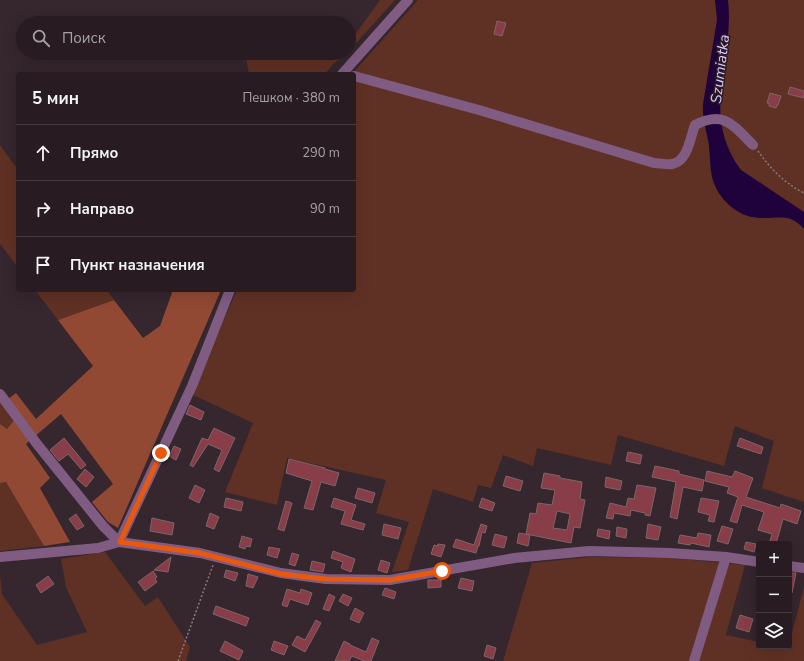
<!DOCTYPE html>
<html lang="ru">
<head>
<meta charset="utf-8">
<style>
	:root { --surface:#281c22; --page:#34292f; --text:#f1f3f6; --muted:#a5a1a5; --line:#443a40 }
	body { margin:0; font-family:"Nunito Sans",sans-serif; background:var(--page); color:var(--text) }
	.controls { position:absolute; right:12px; bottom:12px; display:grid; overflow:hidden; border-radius:4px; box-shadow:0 4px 16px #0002 }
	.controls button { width:36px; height:36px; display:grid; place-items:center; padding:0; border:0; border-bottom:1px solid var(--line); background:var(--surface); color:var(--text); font:20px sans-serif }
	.stop { position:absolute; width:12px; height:12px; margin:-9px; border:3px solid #ea580c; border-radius:50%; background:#fff }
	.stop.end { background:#ea580c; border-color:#fff; box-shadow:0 1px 4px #0008 }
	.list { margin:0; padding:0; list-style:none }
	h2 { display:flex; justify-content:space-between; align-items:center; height:52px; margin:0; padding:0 16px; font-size:17px }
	h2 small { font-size:13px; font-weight:400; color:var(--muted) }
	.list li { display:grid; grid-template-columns:26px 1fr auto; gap:12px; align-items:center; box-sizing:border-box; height:56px; padding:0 16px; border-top:1px solid var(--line) }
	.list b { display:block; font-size:15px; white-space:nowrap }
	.list em { font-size:13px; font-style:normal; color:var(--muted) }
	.icon { flex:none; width:22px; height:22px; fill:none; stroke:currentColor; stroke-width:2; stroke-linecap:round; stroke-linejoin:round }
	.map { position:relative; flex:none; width:804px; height:661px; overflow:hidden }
	.search { position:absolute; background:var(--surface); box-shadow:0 4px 16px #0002; left:16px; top:16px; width:340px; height:44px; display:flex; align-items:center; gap:10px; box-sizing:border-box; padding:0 14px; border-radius:22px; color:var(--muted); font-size:15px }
	.panel { position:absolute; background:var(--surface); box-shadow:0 4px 16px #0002; left:16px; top:72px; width:340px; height:220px; border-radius:4px }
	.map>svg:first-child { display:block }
	.green { fill:#5f3124 }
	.forest { fill:#914933 }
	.water { fill:#1f023c }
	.building { fill:#883d48; stroke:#7c6668; fill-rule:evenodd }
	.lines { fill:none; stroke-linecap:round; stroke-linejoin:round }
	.path { stroke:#877980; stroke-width:1.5; stroke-dasharray:2 2; stroke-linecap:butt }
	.minor { stroke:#805c83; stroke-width:10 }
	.route { stroke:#ea580c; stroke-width:5 }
	.labels { text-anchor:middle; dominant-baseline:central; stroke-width:3; stroke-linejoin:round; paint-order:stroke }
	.water-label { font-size:15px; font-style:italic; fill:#d8c6fe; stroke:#2c1c24 }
</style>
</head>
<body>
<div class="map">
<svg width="804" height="661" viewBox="0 0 804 661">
	<rect width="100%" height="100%" fill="#36262e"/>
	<path class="green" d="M380,0H395L349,51V43Z
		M418,0H804V502L762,488L774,441L735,426L724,466L618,435L611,465L537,448L533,466L503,455L491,488L478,485L473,502L433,489L408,570L392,572L409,522L376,513L386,480L287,458L277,505L225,492L253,423L191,394L237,290H354V74H352Z
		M245,53H348L333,64L325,74H249Z
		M0,145L18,170V267L0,244Z
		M35,290H107L114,300L58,320Z
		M0,398L15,419L7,429L0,424Z
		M6,482L44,546L0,551V483Z
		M105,552L145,606L158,597L190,647L186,661H0V574L2,594L37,645L87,632L66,587L61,559Z
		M590,557L670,558L745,565L726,635L759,642V646H776L788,648L804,587V661H503L532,563Z"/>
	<path class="forest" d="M173,290H221L118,528L108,522L92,502L113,484L61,414L26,444L50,478L40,488L70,542L44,546L6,482L0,483V424L7,429L19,414L8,399L16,393L36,419L93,366L58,320L114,300L143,338L160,326Z"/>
	<path class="water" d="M715,0H728C735,61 699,113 741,170L804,212V229C790,212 778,219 759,218C737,217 717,198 712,177C710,167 710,157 709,146C707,132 702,119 703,104L717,20Z"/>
	<path class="building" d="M497,21L506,23L502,36L494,34Z
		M790,87L804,91V98L788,94Z
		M770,93L781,96L778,105H777L776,108L769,106V103H767Z
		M190,405L204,412L201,420L186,414Z
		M214,428L235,438L219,472L214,469L222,450L208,444L193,467L190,465L202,438L208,440Z
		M64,438L86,465L81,469L68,454L59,461L50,450Z
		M740,438L763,447L761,454L737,446Z
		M174,446L181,449L176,460L169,456Z
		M628,452L642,455L640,464L626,461Z
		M289,459L325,468V469L339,473L335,486L321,482L313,510L304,508L312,481L286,473Z
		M655,466L679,471V474L704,480L702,491L683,487L677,519L670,517L676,482L652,477Z
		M85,469L94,477L86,487L77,479Z
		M707,471L732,477L735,471L753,478L746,497L780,508L781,504L801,511L797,524L783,519L776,544H769L772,534L758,530L764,512L742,505L737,523L730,521L738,497L727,493L729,487L705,481Z
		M544,473L560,476V478L582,482L580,499L585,500L580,528L574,527L571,543L526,534L530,513L536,514L538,503L552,505L555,490L541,488ZM557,511L570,514L567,530L553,528Z
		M506,476L523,481L520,491L503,486Z
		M606,477L622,481L620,490L605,487Z
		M195,485L205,490L199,503L189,498Z
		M637,485L656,488L650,516L645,515V513L631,510L630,516L614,513L613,519L606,518L610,503L626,507L628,498L634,499Z
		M358,488L375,493L372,503L355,498Z
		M226,498L243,502L241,511L224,507Z
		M334,498L356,505L351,520L365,524L363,530L341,524L345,511L331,507Z
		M482,498L495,503L492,511L479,507Z
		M701,498L719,501L714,522L708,521L710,515L698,512Z
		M286,501L292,503L284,531L278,529Z
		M210,513L219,517L214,529L206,526Z
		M76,514L84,526L77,530L69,519Z
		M152,518L174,523L172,535L150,531Z
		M384,524L401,528L398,539L382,535Z
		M481,524L487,526L485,533L482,532L479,546H478L476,553L453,547L456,539L474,545Z
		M648,524L661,527L658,540L646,538Z
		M722,526L733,529L728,544L717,541Z
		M617,527L627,529L626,538L616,536Z
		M598,529L610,531L609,539L597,536Z
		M519,533L530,535L528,546L517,543Z
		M698,533L711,535L709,547L691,543L690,545L678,543L680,535L697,538Z
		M495,534L507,537L504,548L492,545Z
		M242,536L252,539L250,547L246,546L245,549L239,547Z
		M746,542L756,544L754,552L744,549Z
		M438,544L445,545L441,557L431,554L434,545L437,546Z
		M269,547L280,549L277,558L267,555Z
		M333,551L355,559L351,572L341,568L343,562L331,558Z
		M292,553L299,555L295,566L289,564Z
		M171,557L168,572L154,570Z
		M381,560L390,563L387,573L378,570Z
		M312,561L325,564L323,572L310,570Z
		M226,570L238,573L235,581L224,577Z
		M153,571L157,577L155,579L157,582L145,591L138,582Z
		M789,573H796L792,593H789Z
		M248,574L258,577L253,588L246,586Z
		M48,576L54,584L41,593L36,585Z
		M461,578L474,581L472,591L458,588Z
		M428,580H441V587L428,588Z
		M385,588L396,592L394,599L382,595Z
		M287,589L300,593L301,589L312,593L308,605L290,599L287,607L282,605Z
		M329,594L335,597L329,611L323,609Z
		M343,594L352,598L348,606L339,601Z
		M216,606L249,618L246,626L213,614Z
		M355,608L364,613L359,623L350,619Z
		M740,615L753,619L749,632L736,628Z
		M316,620L321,623L305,652L292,645L297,636L305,640Z
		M372,638L379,641L371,661H364L352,656L349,661H335L344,641L350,644V645L366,652Z
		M225,641L243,651L239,660L220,651Z
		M274,641L288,646L284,655L271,650Z
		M487,645L496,648L493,659L484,656Z"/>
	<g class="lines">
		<path class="path" d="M758,151C770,168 784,183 804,193
			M178,661L213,565"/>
		<path class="minor" d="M342,74L408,0
			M354,76L479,110L654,163C660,163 667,165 672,164C688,161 690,138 695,125C724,110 733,125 753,145
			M0,394L37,444L103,526L119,542
			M119,542L192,386L230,290
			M0,557L98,548L119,542L200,553L281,573L326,579L390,580L514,558L589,551L670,553L726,557L759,562
			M789,566L804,568
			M694,661L726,557"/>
	</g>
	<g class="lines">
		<path class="route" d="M161,453L120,542L200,553L281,574L326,579L390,580L442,571"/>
	</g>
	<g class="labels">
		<g class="water-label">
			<text transform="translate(720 69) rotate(-83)">Szumiatka</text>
		</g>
	</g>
</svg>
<div class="controls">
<button>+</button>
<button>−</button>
<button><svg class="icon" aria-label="layers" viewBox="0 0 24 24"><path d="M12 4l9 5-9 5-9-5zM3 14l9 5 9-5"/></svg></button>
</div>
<div class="stop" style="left:442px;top:571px"></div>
<div class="stop end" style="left:161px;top:453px"></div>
<div class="search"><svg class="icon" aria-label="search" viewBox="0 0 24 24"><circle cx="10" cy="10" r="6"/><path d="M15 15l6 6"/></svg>Поиск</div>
<section class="panel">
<h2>5 мин<small>Пешком · 380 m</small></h2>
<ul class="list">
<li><svg class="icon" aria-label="ahead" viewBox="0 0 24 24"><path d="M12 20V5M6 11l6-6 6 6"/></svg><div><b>Прямо</b></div><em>290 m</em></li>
<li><svg class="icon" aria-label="right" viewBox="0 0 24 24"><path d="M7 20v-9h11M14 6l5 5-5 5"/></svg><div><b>Направо</b></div><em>90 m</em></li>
<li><svg class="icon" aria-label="arrive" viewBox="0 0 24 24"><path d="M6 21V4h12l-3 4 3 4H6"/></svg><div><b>Пункт назначения</b></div></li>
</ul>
</section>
</div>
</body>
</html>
